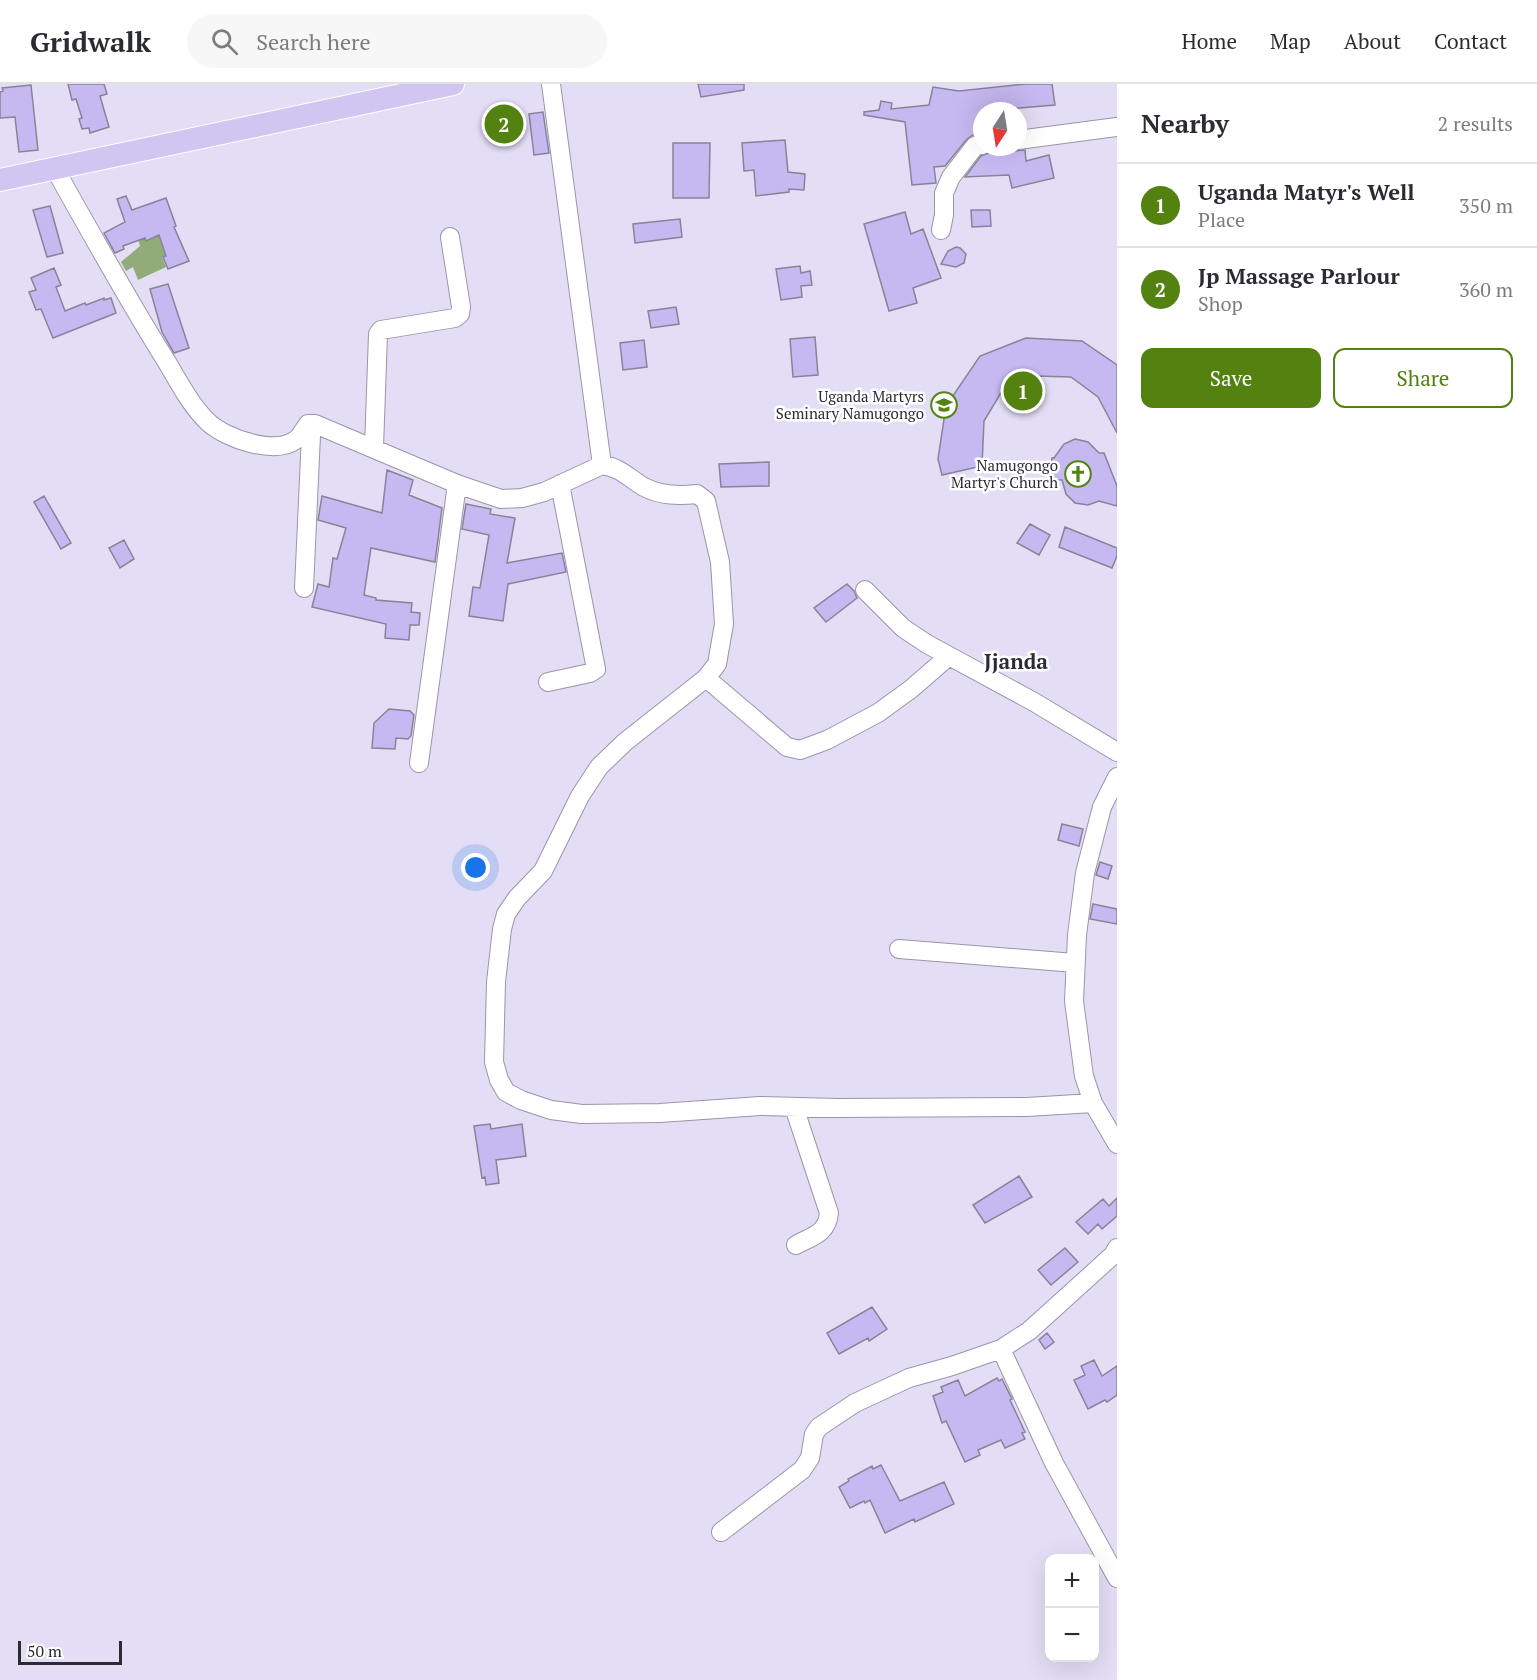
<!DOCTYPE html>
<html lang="en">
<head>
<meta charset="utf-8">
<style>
	:root { --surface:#fff; --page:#f7f7f7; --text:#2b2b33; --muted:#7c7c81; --line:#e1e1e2; --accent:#538211 }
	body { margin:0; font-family:"PT Serif",serif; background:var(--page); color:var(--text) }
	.controls { position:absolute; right:18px; bottom:18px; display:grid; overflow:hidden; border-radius:12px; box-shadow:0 6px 24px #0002 }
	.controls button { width:54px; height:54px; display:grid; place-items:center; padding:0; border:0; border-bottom:2px solid var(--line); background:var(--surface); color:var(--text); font:30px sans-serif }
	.compass { position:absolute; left:973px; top:18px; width:54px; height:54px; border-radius:50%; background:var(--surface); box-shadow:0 6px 24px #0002; rotate:192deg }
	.scale { position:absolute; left:18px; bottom:15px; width:104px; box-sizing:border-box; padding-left:6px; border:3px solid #2c2a33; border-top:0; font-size:16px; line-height:21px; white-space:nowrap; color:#2c2a33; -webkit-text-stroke:4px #fff; paint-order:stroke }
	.you { position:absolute; left:476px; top:784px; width:21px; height:21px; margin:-15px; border:4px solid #fff; border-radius:50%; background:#1a73e8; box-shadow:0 0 0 9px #1a73e833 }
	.badge { display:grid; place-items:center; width:39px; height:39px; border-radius:50%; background:var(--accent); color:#fff; font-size:20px; font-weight:700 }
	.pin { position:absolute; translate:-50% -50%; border:3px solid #fff; box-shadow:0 2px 6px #0006 }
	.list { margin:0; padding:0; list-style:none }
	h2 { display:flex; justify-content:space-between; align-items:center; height:78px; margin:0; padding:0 24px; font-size:26px }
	h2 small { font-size:20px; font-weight:400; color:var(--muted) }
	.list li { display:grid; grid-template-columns:39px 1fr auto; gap:18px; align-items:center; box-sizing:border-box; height:84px; padding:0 24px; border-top:2px solid var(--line) }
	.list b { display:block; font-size:22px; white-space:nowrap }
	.list p { margin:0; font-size:20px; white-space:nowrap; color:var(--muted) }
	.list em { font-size:20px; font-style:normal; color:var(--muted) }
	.actions { display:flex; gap:12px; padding:18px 24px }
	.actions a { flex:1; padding:14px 0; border:2px solid var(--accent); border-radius:12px; text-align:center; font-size:21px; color:var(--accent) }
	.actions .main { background:var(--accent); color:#fff }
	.icon { flex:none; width:33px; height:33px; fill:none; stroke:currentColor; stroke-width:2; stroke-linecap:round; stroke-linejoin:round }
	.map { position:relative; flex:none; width:1117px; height:1596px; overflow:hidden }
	header { display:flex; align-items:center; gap:36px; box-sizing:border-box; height:84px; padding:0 30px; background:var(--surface); border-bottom:2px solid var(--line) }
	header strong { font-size:28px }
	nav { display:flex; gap:33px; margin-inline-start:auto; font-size:21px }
	.search { width:420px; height:54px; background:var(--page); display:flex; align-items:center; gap:15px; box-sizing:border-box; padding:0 21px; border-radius:33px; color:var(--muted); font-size:22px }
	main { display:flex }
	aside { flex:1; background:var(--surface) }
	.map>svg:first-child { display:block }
	.water { fill:#91ac79 }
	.building { fill:#c6b8f0; stroke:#888398; stroke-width:1.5 }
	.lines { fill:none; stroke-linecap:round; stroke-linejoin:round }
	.minor-casing { stroke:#9a95ab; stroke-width:20 }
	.major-casing { stroke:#fff; stroke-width:24 }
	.minor { stroke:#fff; stroke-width:18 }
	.major { stroke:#d1c6f1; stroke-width:22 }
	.labels { text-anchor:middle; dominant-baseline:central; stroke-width:5; stroke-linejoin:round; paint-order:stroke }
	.poi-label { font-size:15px; fill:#2c2a33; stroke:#fff; text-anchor:end }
	.district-label { font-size:21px; font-weight:bold; fill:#2c2a33; stroke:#fff }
</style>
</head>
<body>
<header>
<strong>Gridwalk</strong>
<div class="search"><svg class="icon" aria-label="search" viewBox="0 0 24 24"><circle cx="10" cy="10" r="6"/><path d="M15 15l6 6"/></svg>Search here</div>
<nav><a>Home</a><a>Map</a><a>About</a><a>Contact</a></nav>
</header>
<main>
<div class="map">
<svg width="1117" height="1596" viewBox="0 0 1117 1596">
	<rect width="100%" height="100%" fill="#e3def5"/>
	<path class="water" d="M158,148L166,172L162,173L166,183L138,196L133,183L126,187L121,178L140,162L138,155L144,153L146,157L153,154L151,149Z"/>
	<path class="building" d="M68,0H104L107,10L100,12L109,43L90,49L89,44L82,45L79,35L82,34L76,15L72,16Z
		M698,0H744V6L701,13Z
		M1026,0H1052L1055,21L982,27V50L973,51L967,55L945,82L934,83L936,99L912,101L905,38L864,31V28L879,26L881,17L892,19L891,25L929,21L933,3L959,7Z
		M31,1L38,66L19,68L15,33L0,34V8L3,7L2,4Z
		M543,28L549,69L534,71L529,30Z
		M785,56L788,88L805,90L804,106L789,105V108L756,112L754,86L744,87L742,59Z
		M673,59H710L709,114H673Z
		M993,63H1009L1014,67L1025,66L1026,77L1049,71L1054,94L1012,104L1009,91L965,93L981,72L989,69Z
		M126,112L132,126L166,114L176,142L174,143L189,177L168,185L163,173L166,172L159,151L146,157L145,154L123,162L124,165L115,169L104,149L125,138L117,115Z
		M50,122L63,169L47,173L33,126Z
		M971,126H990L991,142L972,143Z
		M905,128L911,150L923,145L941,194L913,204L917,219L889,227L864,140Z
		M680,135L682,153L635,159L633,140Z
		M956,163L960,164L966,170L964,179L956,183L941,180L948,167Z
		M800,182L801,189L810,187L812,201L801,202L802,213L781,216L776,185Z
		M54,184L61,201L56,203L65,227L85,219L86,221L104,214V216L111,214L116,229L53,254L41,225L36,226L29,208L36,206L31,194Z
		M168,200L189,264L174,269L162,248L150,205Z
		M676,223L679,240L651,244L648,227Z
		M815,253L818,291L793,293L790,255Z
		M1026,254L1082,257L1117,281V349L1098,313L1071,293L1036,292L1002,307L984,337L982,382L942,391L938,375L946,322L980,272Z
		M644,256L647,283L623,286L620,259Z
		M1075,355L1088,358L1099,369H1104L1117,402V422L1099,417L1088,421L1075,419L1066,410L1062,396L1050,395L1052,374H1054L1064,360Z
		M769,378V402L721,403L719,380Z
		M387,386L413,396L409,411L442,424L435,478L371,464L364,511L376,514V516L412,519L411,528L420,529L419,541H410L409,556L385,554L386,540L312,523L318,500L329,503L333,474L337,475L346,444L318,436L322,412L382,429Z
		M44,412L71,459L61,465L34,418Z
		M466,420L491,425L490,430L515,434L507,479L562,469L566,488L508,500L503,537L469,532L473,503L480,504L489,451L462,445Z
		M1030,440L1050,451L1039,471L1017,459Z
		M1065,443L1117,464V472L1112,484L1059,463Z
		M124,456L134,475L120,484L109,464Z
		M847,500L854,507L857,514L826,538L814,524Z
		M389,625L410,627L414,631L411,652L408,655L396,654L395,665L372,664L374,639Z
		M1062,740L1083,745L1079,762L1058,756Z
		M1100,778L1112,782L1108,795L1096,791Z
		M1093,820L1117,825V840L1090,835Z
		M490,1040L491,1045L522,1040L526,1072L496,1076L499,1099L486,1101L485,1093L482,1094L474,1042Z
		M1019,1092L1032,1113L985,1139L973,1121Z
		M1117,1114V1132L1102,1145L1098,1140L1088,1150L1076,1138L1103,1115L1109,1122Z
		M1065,1164L1078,1178L1051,1201L1038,1186Z
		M872,1223L887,1245L869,1257L868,1254L839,1270L827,1249Z
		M1047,1249L1054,1258L1045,1265L1039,1256Z
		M1094,1276L1102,1292L1117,1282V1311L1107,1318L1105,1316L1088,1325L1074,1296L1085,1291L1081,1282Z
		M997,1294L999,1297L1002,1295L1012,1315L1010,1316L1025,1348L1022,1349L1025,1355L1005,1364L1001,1356L978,1366L980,1371L965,1378L946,1337L942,1339L933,1312L943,1308L941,1303L958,1296L965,1312Z
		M881,1381L900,1417L944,1398L954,1420L915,1438L914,1435L885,1449L870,1416L865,1419L864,1417L850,1424L839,1403L849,1397L848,1395L872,1382L873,1385Z"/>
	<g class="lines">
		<g class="minor-casing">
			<path id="minor" d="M551,0L602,381
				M1018,56L1117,43
				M55,85C89,146 123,207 160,267C175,290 188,319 208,338C226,355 276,372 297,355C302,351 304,345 308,340H315L457,400L501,415L522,414L544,408L602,381C620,383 630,395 644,403C661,412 679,412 697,410L706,417L720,478L724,540L717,580L706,594L625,658L599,683L580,712L543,787L517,814L506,830L502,845L496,898L494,978L499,996L506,1008L521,1016L551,1026L582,1030L660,1029L760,1022L838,1024L1027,1023L1093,1019
				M941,146L944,131V109L951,93L975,62L982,61
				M374,364L378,250L381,246L455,234L460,230L461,223L450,153
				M304,504L311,351L315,340
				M865,506L903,544L927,560L1034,618L1117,668
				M706,594L787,663L800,666L827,656L878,629L911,605L949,572
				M548,598L590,589L596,585L560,400
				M419,679L457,400
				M1117,693L1102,723L1085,789L1077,851L1074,917L1084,992L1093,1019L1117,1060
				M899,865L1075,879
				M794,1023L829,1129C827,1150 812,1152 796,1161
				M1001,1265L1054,1379L1117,1494
				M721,1448L802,1386L810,1374L814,1350L819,1343L855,1319L909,1294L952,1282L1001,1265L1029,1247L1113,1171L1117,1164"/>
		</g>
		<g class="major-casing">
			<path id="major" d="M0,96L453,0"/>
		</g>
		<use href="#minor" class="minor"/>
		<use href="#major" class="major"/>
	</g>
	<defs>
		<g id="university-ring" transform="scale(1.35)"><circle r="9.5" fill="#fff" stroke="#538211" stroke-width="1.5"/><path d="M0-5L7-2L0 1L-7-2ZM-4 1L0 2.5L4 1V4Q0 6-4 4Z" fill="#538211"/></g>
		<g id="church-ring" transform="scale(1.35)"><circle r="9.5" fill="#fff" stroke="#538211" stroke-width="1.5"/><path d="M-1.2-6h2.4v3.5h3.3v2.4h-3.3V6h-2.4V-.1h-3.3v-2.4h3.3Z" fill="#538211"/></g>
	</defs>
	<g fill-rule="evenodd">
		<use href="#university-ring" x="944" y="321"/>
		<use href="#church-ring" x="1078" y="390"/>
	</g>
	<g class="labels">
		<g class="poi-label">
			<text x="924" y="312">Uganda Martyrs<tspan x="924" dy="17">Seminary Namugongo</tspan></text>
			<text x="1058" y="381">Namugongo<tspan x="1058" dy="17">Martyr's Church</tspan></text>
		</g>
		<g class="district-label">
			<text x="1016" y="577">Jjanda</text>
		</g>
	</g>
</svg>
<div class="controls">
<button>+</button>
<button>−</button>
</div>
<svg class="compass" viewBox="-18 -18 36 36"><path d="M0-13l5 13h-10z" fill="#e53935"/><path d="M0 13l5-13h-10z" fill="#7c7c81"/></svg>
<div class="scale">50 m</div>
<div class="you"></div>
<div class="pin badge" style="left:1023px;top:307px">1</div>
<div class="pin badge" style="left:504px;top:40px">2</div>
</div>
<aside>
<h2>Nearby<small>2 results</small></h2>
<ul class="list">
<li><span class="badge">1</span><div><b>Uganda Matyr's Well</b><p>Place</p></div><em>350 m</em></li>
<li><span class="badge">2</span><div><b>Jp Massage Parlour</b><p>Shop</p></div><em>360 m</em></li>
</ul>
<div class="actions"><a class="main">Save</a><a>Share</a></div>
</aside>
</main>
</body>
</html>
